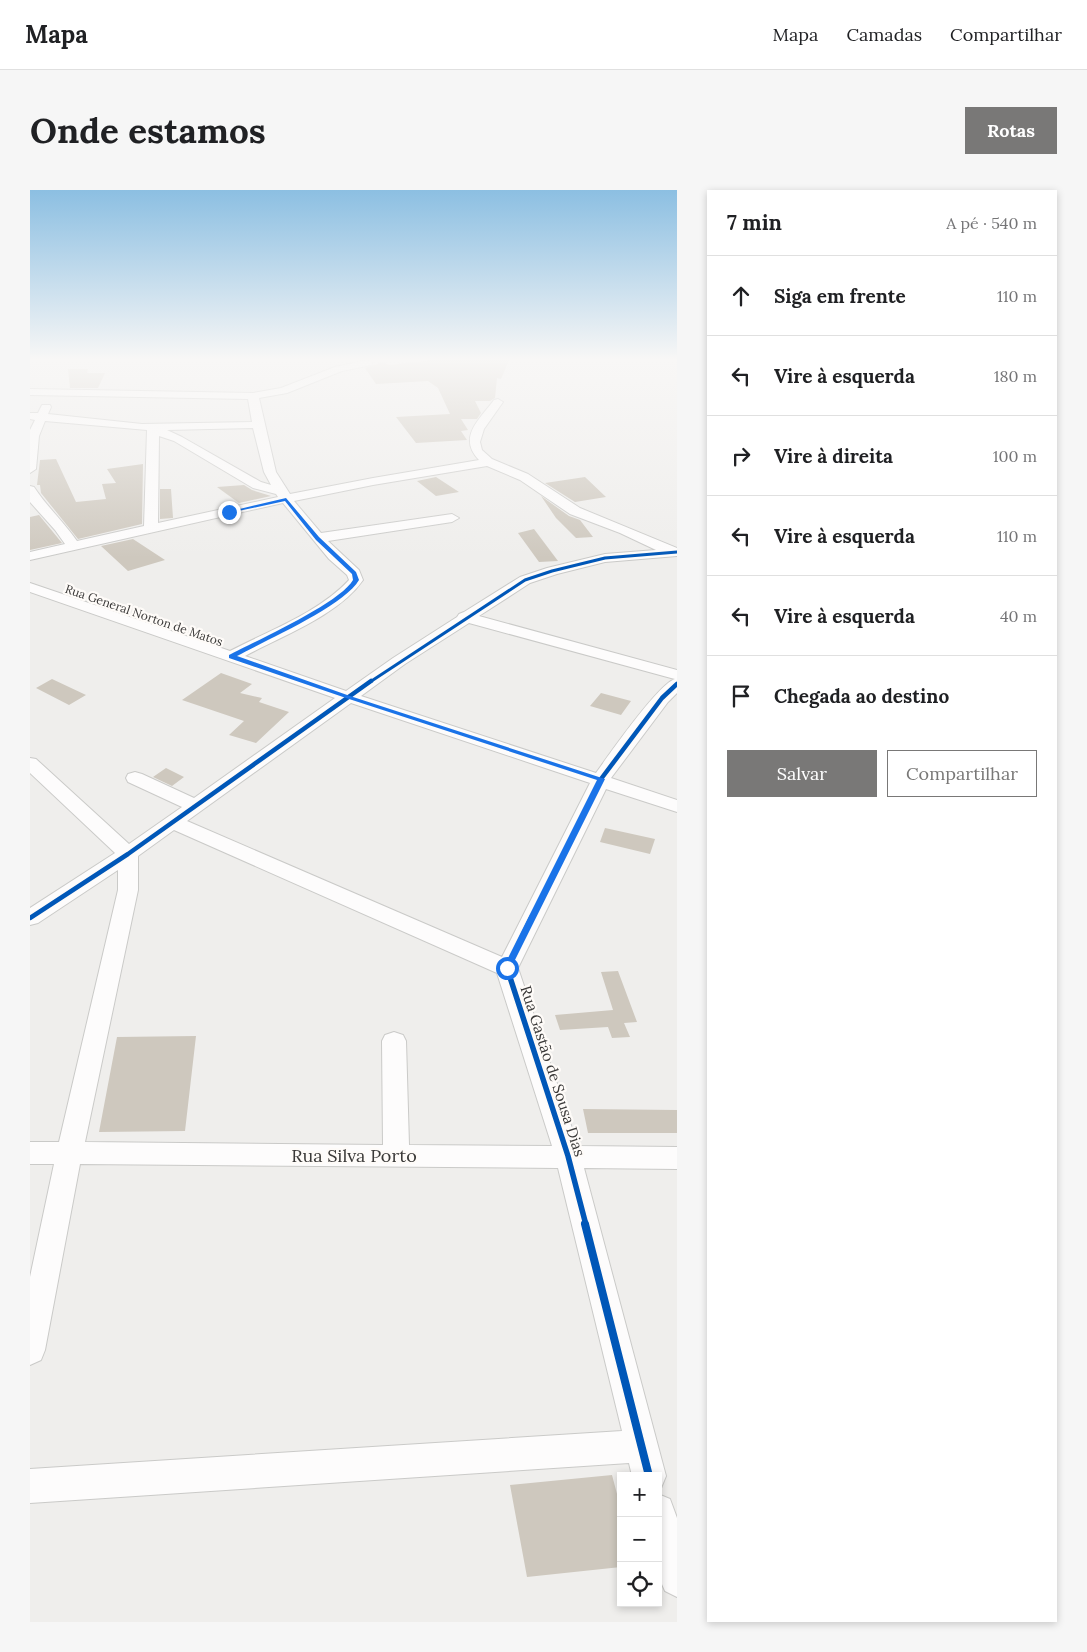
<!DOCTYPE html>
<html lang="pt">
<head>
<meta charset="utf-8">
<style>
	:root { --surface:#fff; --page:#f6f6f6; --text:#202124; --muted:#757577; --line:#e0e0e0; --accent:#797877 }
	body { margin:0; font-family:Lora,serif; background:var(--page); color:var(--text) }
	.controls { position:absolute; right:15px; bottom:15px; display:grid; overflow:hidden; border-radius:0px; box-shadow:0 2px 8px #0003 }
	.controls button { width:45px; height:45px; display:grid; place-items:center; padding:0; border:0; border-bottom:1px solid var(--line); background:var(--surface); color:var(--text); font:25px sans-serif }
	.stop { position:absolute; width:15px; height:15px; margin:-11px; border:4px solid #1a73e8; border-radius:50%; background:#fff }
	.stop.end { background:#1a73e8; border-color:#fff; box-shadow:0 1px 5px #0008 }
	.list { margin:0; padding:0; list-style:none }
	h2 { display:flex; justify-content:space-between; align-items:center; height:65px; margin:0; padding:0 20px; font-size:21px }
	h2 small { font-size:16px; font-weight:400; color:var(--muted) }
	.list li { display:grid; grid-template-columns:32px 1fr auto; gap:15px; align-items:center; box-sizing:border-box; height:80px; padding:0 20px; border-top:1px solid var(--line) }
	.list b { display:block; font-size:19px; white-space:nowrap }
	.list em { font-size:16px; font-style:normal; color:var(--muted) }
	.actions { display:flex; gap:10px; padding:15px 20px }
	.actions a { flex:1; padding:11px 0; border:1px solid var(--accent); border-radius:0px; text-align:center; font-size:18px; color:var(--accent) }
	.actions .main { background:var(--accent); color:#fff }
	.icon { flex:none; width:28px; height:28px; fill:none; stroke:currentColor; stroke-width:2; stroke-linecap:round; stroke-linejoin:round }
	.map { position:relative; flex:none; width:647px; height:1432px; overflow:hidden; border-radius:0px }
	header { display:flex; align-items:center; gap:30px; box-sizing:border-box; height:70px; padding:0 25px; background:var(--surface); border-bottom:1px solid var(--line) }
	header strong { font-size:24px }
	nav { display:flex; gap:28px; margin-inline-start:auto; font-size:18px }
	.intro { display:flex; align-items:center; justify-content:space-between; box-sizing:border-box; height:120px; padding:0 30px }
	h1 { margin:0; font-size:35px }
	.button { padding:12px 22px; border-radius:0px; background:var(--accent); color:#fff; font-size:18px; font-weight:700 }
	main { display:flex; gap:30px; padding:0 30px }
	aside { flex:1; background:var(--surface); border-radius:0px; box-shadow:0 2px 8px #0003 }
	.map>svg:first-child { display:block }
	.building { fill:#cec8be }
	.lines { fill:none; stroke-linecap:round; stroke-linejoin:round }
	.street-casing { stroke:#cacac8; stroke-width:2 }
	.street { fill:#fdfcfc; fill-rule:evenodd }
	.cycleway-far3-casing { stroke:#fefbf8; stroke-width:5 }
	.cycleway-far2-casing { stroke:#fefbf8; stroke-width:7 }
	.cycleway-far1-casing { stroke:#fefbf8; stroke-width:9 }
	.cycleway-casing { stroke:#fefbf8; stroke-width:11 }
	.cycleway-far3 { stroke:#0057b8; stroke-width:3 }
	.cycleway-far2 { stroke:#0057b8; stroke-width:4.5 }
	.cycleway-far1 { stroke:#0057b8; stroke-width:5.5 }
	.cycleway { stroke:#0057b8; stroke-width:8 }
	.route { fill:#1a73e8 }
	.labels { text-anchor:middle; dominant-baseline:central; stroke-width:4.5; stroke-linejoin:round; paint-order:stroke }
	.far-street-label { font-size:12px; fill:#3a3938; stroke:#fefbf8 }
	.street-label { font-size:15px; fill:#3a3938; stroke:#fefbf8 }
	.near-street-label { font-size:18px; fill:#3a3938; stroke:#fefbf8 }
</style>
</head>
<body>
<header>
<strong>Mapa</strong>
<nav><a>Mapa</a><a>Camadas</a><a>Compartilhar</a></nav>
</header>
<div class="intro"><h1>Onde estamos</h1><a class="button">Rotas</a></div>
<main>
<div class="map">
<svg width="647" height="1432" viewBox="0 0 647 1432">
	<rect width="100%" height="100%" fill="#efeeec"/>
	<path class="building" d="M400,168H480L471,189L467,188L465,208L460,211H445L451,223L447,229H431L438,240L431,241L437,250L386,253L366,227L420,224L408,198L398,191L346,194L335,178L353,172L359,175L404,170Z
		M38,179H58L57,183H75L68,198H40Z
		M26,269L46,312L76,309L72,294L86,293L77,279L113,274L112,334L48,349L11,303L10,295H7L10,270Z
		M406,287L429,302L406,306L387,291Z
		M555,287L576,307L545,312L515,293Z
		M214,295L222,300L241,306L209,313L187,297Z
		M130,299H141L143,328L130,329Z
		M511,306L539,326L550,330L563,347L546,348L526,328Z
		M9,325L32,353L0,360V327Z
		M504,339L528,371L509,372L488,343Z
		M103,349L135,370L98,381L71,356Z
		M191,483L222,494L210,503L232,508L229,512L259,522L226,553L199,545L214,531L152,510Z
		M22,489L56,505L39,515L6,498Z
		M571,503L601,511L591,525L560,516Z
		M136,578L154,587L142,596L123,587Z
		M575,638L625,649L620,664L570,652Z
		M588,781L607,832L594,833L600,847L582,848L578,837L530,840L525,825L583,820L571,782Z
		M166,846L155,941L69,942L87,847Z
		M553,919L647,920V943H558Z
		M582,1285L591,1319V1377L497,1387L480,1295Z"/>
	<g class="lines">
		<g class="street-casing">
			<path id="street" d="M337,170L342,173L341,175L312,181L257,203L229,208L246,282L260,304L343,288L449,270C427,247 450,229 464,210L468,209L473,212L454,239L450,252L452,260L462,269L498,284L550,318L647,358V366L575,372L527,384L500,393L449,426L647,480V503L638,512L581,588L647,610V622L576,599L488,778L548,956L647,957V979L554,978L636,1286L631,1298L628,1299V1286H602L599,1273L0,1313V1279L592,1241L528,978L50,974L15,1160L11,1170L0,1175V1087L24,974H0V952H29L88,700V680L8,733L0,735V718L85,663L0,583V568L6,569L99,654L152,617L98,592L96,588L98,584L105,582L112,584L164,608L305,508L0,402V393L200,461C238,441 290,422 319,390L317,385L299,369L253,313L0,370V362L35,354L25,340L0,312V296L4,297C17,317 34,332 47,351L114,336L117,240L15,231L9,246L6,279L0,283V240L5,230L0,229V223H8L12,215H20L21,217L18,224L112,234L222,232L218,209L0,205V199L223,203L251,198L305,177ZM223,238L234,282L241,295L231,292L152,247L137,240ZM129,246L144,251L223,298L246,304L248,307L128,333ZM457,276L490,290L540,324L590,343L626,360L575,364L517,378L490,387L434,422L429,424L427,427L363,468L316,501L215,466C252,446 309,425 333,390L329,380L298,351L422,332L429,328L422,324L291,343L264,311L343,295ZM439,433L641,488L645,489C628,494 579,565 566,583L331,506L375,474ZM321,513L560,593L472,767L157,631ZM144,640L467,783L522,956L379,955L376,851L373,845L364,842L355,845L352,851L353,955L55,952L108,700V666Z
				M628,1304L640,1309L647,1328V1407L635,1401L628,1385Z"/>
		</g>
		<use href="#street" class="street"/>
		<g class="cycleway-far3-casing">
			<path id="cycleway-far3" d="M340,492L495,390L522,381L575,368L647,362"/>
		</g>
		<g class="cycleway-far2-casing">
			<path id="cycleway-far2" d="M0,728L98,664L341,491
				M502,729L571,589L632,508L647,494"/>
		</g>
		<g class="cycleway-far1-casing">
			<path id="cycleway-far1" d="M502,727L477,778L538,966L556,1035"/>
		</g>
		<g class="cycleway-casing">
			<path id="cycleway" d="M555,1034L619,1286"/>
		</g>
		<use href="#cycleway-far3" class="cycleway-far3"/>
		<use href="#cycleway-far2" class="cycleway-far2"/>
		<use href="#cycleway-far1" class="cycleway-far1"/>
		<use href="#cycleway" class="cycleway"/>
	</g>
	<linearGradient id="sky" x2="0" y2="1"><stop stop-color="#8cbfe2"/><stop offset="0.46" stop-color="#f8f7f6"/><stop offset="1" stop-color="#f8f7f6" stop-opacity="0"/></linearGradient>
	<rect width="647" height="368" fill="url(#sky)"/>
	<path class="route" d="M256,308L289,347L326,382L329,390C314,416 236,450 207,466L320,506L575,589L480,780H474L473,778L567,590L316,508L199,468V465C226,451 310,413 323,390L322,384L286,350L255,311L199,323L197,322Z"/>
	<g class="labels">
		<g class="far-street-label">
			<text transform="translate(114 425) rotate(19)">Rua General Norton de Matos</text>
		</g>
		<g class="street-label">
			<text transform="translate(523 881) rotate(72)">Rua Gastão de Sousa Dias</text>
		</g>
		<g class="near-street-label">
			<text x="324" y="965">Rua Silva Porto</text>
		</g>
	</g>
</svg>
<div class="controls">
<button>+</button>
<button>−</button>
<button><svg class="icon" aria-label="locate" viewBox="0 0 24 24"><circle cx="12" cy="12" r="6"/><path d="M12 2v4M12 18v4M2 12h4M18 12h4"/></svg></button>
</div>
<div class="stop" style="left:477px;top:778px"></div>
<div class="stop end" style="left:199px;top:322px"></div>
</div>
<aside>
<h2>7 min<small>A pé · 540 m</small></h2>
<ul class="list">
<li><svg class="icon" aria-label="ahead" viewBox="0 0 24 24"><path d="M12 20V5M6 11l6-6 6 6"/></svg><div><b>Siga em frente</b></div><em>110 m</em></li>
<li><svg class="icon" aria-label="left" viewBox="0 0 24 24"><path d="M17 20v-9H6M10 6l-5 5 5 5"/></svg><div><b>Vire à esquerda</b></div><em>180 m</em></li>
<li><svg class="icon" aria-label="right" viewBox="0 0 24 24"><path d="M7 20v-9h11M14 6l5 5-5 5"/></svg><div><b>Vire à direita</b></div><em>100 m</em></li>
<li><svg class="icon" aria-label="left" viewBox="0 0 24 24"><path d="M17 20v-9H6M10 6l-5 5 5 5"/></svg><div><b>Vire à esquerda</b></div><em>110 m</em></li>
<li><svg class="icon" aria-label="left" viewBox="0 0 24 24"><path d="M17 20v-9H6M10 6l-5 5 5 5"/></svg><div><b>Vire à esquerda</b></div><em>40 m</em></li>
<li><svg class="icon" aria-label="arrive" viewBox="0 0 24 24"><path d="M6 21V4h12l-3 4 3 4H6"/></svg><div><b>Chegada ao destino</b></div></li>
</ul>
<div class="actions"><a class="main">Salvar</a><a>Compartilhar</a></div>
</aside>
</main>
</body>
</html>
